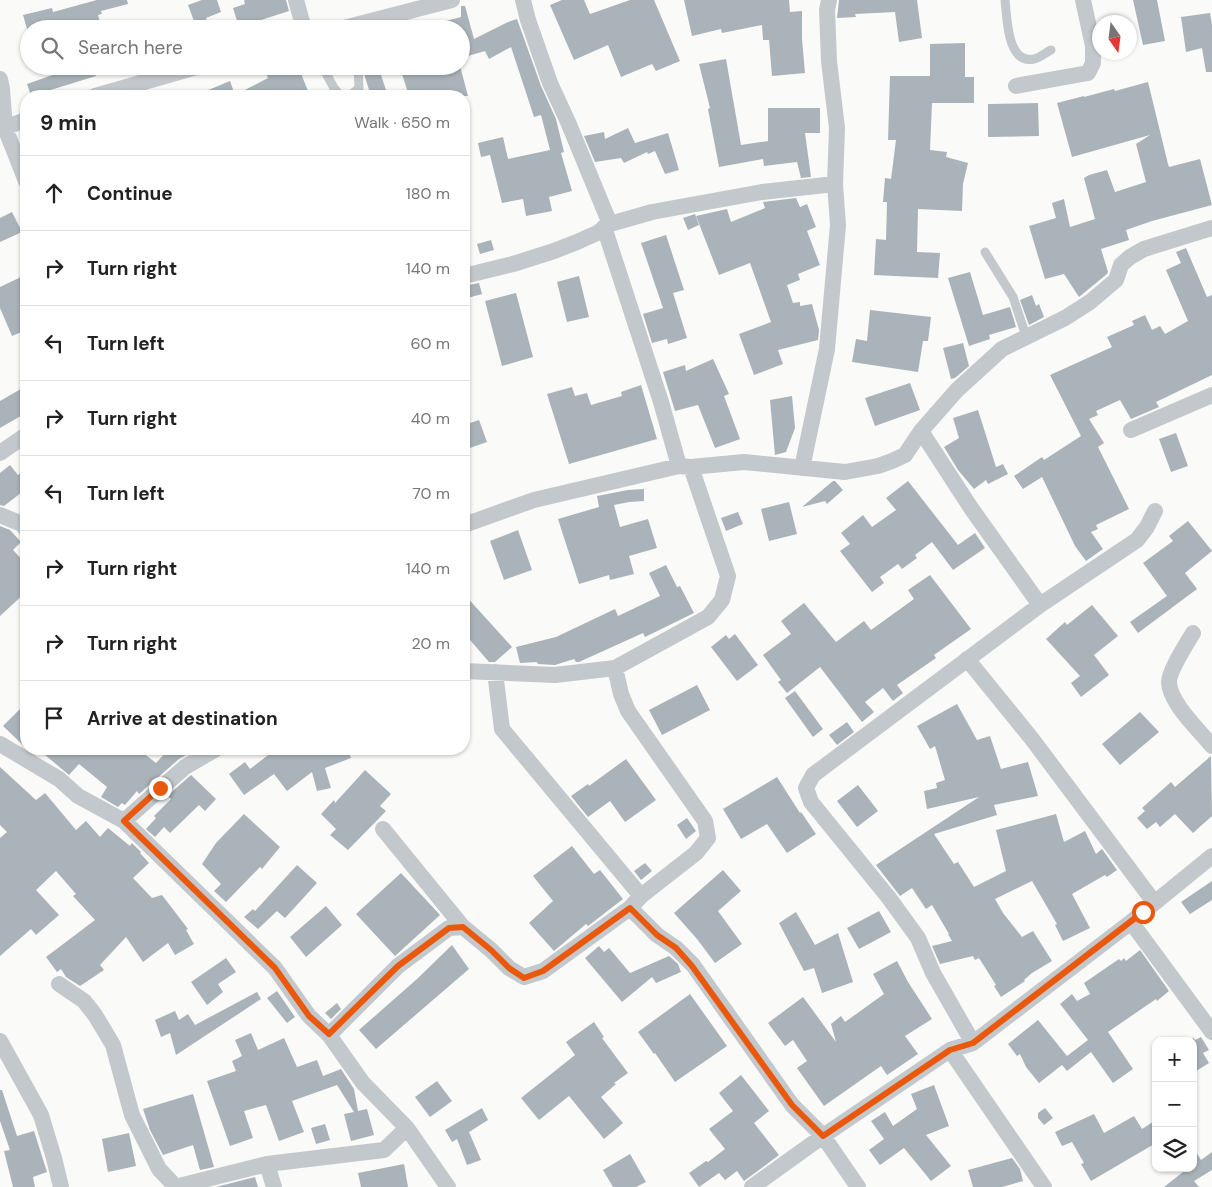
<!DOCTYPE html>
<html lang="en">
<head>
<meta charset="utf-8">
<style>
	:root { --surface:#fff; --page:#f2f2f2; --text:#222; --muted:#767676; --line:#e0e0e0 }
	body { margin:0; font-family:"DM Sans",sans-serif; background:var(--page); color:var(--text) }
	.controls { position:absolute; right:15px; bottom:15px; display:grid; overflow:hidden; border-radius:10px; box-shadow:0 1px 4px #0004 }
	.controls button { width:45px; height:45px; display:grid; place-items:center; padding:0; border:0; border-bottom:1px solid var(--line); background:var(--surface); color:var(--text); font:25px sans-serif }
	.compass { position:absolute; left:1092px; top:15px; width:45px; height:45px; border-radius:50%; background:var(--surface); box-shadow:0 1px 4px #0004; rotate:166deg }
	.stop { position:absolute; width:15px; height:15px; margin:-11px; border:4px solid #ea580c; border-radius:50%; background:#fff }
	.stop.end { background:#ea580c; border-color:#fff; box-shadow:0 1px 5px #0008 }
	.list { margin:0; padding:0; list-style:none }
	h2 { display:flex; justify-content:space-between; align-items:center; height:65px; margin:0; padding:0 20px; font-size:21px }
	h2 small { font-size:16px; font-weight:400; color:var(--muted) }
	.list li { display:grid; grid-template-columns:32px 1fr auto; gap:15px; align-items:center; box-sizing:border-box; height:75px; padding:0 20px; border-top:1px solid var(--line) }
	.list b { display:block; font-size:19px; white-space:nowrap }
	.list em { font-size:16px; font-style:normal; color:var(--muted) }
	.icon { flex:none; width:28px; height:28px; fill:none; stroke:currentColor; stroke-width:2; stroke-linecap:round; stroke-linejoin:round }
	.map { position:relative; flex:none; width:1212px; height:1187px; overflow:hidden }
	.search { position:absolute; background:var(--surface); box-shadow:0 1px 4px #0004; left:20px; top:20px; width:450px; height:55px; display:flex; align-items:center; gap:12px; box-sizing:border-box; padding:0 18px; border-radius:28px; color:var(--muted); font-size:19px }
	.panel { position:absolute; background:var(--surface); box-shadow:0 1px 4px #0004; left:20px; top:90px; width:450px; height:665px; border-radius:20px }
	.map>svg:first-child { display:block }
	.building { fill:#aab3b9 }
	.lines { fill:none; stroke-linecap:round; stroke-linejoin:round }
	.service { stroke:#c3c8cc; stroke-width:9 }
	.minor { stroke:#c3c8cc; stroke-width:16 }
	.route { stroke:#ea580c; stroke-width:6 }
</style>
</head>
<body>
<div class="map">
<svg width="1212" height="1187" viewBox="0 0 1212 1187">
	<rect width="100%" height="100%" fill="#fafaf8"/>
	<path class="building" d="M97,0H127L128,4L101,11L102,14L98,15L102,29H27L23,15L52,8L53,12Z
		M202,0H217L221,12L206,18L209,29H197L188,5Z
		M244,0H286L289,11L239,27L233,8L245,4Z
		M562,0H584L590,14L630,0H654L680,61L656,71L652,64L621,77L608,45L574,60L550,5Z
		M684,0H789L790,12L802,11V39L805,73L772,76L769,40H763L762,25L722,33L721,29L692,36Z
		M839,0H917L922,38L899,42L895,12L855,14L856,17L837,18Z
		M1133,0H1157L1165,41L1143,45Z
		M461,6H465L474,39L508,22L517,19L541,86L556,119L564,152L561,153L572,191L549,197L552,211L526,216L523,199L502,203L490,155L481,157L478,143L503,137L508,159L550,150L541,115L534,117L511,47L489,59L485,51L461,58V29H431L430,25L461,17Z
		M1210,13L1212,25V72H1206L1202,48L1186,52L1181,17Z
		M965,43V77H974V103H932L930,150L947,152L946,157L968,163L963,184L962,211L918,209L917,252L940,253L938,278L874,275L876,239L886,240L887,202H883L885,178L891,179L896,140H888L890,76H930V44Z
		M726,59L741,145L768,141V108H820V133H805L811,177L801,178L797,162L764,166L763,159L719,167L708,109L710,108L699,64Z
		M63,66H93L96,76L31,96L27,84L64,71Z
		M263,66H298L310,96H194L230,81L235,95L268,78Z
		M364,66H378L388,96H371L365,77Z
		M402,66H460L468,96H409L402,74H404Z
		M1148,82L1168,164L1169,167L1200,159L1212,205L1152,221L1126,230L1129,240L1101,249L1108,272L1107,274L1079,297L1064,274L1045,279L1029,226L1056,218L1052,203L1064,199L1070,227L1095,219L1084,178L1089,175L1107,170L1115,192L1146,182L1136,144L1150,135L1072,157L1057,103L1084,96V97L1114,89L1115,91Z
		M1038,103L1039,136L988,137V104Z
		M628,128L635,143L668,133L679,170L665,174L655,151L648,154L647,152L624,163L621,158L595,162L584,136L604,132L605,139Z
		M796,198L800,207L807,204L816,227L807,231L820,265L798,274L800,280L787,285L793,303L800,302V306L812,304L819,330L818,340L778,350L783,364L754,375L739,334L771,322L750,263L719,275L696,216L727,209L731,222L765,208L763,202Z
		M12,212L22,232L0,242V218Z
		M695,214L699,225L688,230L683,218Z
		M666,235L684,290L673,293L687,338L668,344L667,339L652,343L643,314L663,308L641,243Z
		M491,240L494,250L480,254L477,244Z
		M1186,248L1207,297L1212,295V375L1156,402L1159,407L1131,419L1120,400L1096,411L1098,415L1089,419L1104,443L1098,447L1129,509L1096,525L1098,529L1091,532L1103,549L1086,561L1075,546L1042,477L1023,489L1014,476L1042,457L1044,460L1081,436L1050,375L1112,347L1107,337L1134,325L1132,321L1145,315L1152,330L1160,326L1165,334L1188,321L1166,270L1181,263L1176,252Z
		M970,272L983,315L1010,307L1016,327L989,335L990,339L969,346L948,278Z
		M579,276L589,317L567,322L557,282Z
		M21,277L26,288V330L12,336L0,308V287Z
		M479,283L482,294L464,299V286Z
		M516,293L533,357L502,366L485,301Z
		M1032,295L1036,306L1039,304L1044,317L1029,325L1020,300Z
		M870,310L931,317L928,341H923L918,372L852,362L856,339L867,341Z
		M963,343L969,366L955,378L951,379L943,348Z
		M713,359L729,394L724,396L740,439L715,448L698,405L675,411L663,372L685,365L686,371Z
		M910,383L920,410L875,426L865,398Z
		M641,385L657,439L569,464L547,394L572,387L575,396L587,393L591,405L622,396L621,392Z
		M26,386V413L0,428V401Z
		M792,396L795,428L786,452L775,455L770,400Z
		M978,410L996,467L1003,464L1008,474L988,484L986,480L974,489L958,470L944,447L959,438L953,418Z
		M479,420L487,442L464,450V425Z
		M1176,433L1188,466L1171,472L1159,439Z
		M10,465L18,475L26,469V489L4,506L0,505V473Z
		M833,481H835L843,490L827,504L825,501L802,507Z
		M908,481L958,545L975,533L985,548L953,570L932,542L915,555L917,558L902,569L898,564L880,577L884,583L872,592L840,551L850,544L841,533L863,515L872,527L896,510L886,498Z
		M644,489V501L629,502L614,505L620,527L648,519L657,548L629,556L634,574L610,580L609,575L579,584L558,519L599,507L597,496L628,490Z
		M789,502L797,534L769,541L761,509Z
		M738,512L743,524L726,531L721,518Z
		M1188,521L1212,551L1185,573L1197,589L1138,633L1130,622L1167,596L1143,563L1173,541L1169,536Z
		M0,526L10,530L21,542L13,550L26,564V592L0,616Z
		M518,530L532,570L504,580L490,541Z
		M666,565L677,587L680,586L694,613L645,637L643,633L579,662H576L574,659L555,665L538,664L537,662L520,663L516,647L556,637L615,609L618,616L660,596L649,573Z
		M930,575L971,629L934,655L936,658L897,685L903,693L893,701L883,688L865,702L874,712L862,722L820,667L787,693L778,682L781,680L763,655L791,634L781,621L804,603L836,642L864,621L871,630L914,599L908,590Z
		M464,594L512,647L495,662H489L464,633Z
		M1092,605L1118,636L1094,655L1109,675L1081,697L1071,683L1080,676L1046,639L1065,622L1067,625Z
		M735,634L758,665L737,681L711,647L726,635L729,639Z
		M697,685L710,710L662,735L649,710Z
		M795,691L823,729L813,737L785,698Z
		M26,703V748L3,726Z
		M957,704L977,740L990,736L1001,769L1028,762L1038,796L994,805L997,815L934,834L954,864L958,862L974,887L1006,871L996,830L1056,814L1064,842L1085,831L1096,854L1102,849L1117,870L1107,877L1105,875L1072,894L1090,928L1063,941L1055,925L1057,924L1032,881L995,899L1003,913L1022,937L1033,931L1052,961L1032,973L1024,980L1025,981L1001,997L994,986L996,985L979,958L975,960L973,956L940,964L932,946L952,941L948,934H949L932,905L926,909L912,888L900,896L876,865L979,797L927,809L924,791L937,788L936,783L945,780L935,746L930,749L917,726Z
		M1140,712L1159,732L1120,765L1102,744Z
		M847,722L854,732L837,745L829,735Z
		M38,749H138L156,763L169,749H197L179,759L139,794L137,791L125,805L122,803L118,807L101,797L107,787L79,764L69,775Z
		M276,749H348L351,758L325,768L331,788L317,791L312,772L287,791L274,774L244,795L229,774L245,762L250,769Z
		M1211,756L1212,816L1193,833L1175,814L1160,827L1156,822L1147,829L1137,818L1145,811L1142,808L1171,782L1175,787Z
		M626,759L656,800L625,822L610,801L588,817L571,796L588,784L589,786Z
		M0,767L36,800L45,793L76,830L86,821L100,837L108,828L130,846L132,843L141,852L140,853L149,863L133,878L152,898L162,895L188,929L186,930L194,944L175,955L168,943L143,962L126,937L100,965L104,970L80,986L66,977L61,969L57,972L46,957L95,920L73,896L76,894L56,871L36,890L59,915L36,935L31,929L0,956V838L7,832L0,825Z
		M365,770L391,794L380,806L386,811L348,850L330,835L336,829L321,814L334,800L335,803Z
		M191,775L216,799L205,811L199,805L170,833L164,827L155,837L146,829L156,818L154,816L171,799L167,796Z
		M777,777L800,813L801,812L816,834L787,853L767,824L741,839L723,809Z
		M858,785L878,811L857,827L837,801Z
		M244,814L280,847L262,869L260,867L226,902L214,891L221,884L202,864L216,843Z
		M687,818L696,831L686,839L677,825Z
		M572,846L594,874L600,870L623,899L588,926L586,924L554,951L529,923L553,901L533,876Z
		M645,863L652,871L641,880L634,871Z
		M297,865L317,883L285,918L277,911L258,929L244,917L253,909L255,911Z
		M723,870L741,891L718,911L742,944L715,963L697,939L674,913Z
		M401,873L440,915L395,956L356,914Z
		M1212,881V900L1190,914L1181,902Z
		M326,906L342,925L306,957L290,937Z
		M879,911L891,932L859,949L847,928Z
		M796,912L815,945L838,933L853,982L822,993L814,968L804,971L779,923Z
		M452,945L469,969L376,1049L359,1030L417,979Z
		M599,946L604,952L609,948L630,973L669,956L678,964L681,972L656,983L652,977L622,1002L585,958Z
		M1140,950L1169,991L1157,1001L1156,999L1108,1032L1133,1069L1113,1083L1091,1052L1067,1071L1062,1065L1039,1083L1026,1067L1020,1054L1017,1056L1008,1044L1038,1020L1067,1056L1088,1040L1060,1004L1072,994L1077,1001L1090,994L1084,983L1119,959L1121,961L1124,958L1126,961Z
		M226,958L236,972L218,984L223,992L207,1005L191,982Z
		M897,961L908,982L932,1019L905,1036L918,1054L887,1075L881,1066L824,1106L797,1068L807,1061L793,1040L785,1046L768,1023L803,997L836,1042L831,1024L841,1016L845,1022L884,994L873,974Z
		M277,991L295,1017L287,1023L267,998Z
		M257,992L261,999L176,1055L170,1033L161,1037L155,1020L175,1011L179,1020L188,1014L195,1025Z
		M690,994L727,1046L675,1082L655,1053L654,1054L638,1032Z
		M337,1003L341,1009L331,1019L325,1013Z
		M594,1022L604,1037L602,1038L628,1073L614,1083L616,1084L601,1097L623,1123L604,1139L569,1096L539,1120L521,1098L575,1055L566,1042Z
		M251,1033L258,1050L284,1038L297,1067L317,1060L323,1076L341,1069L354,1089L358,1111L367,1109L374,1135L351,1141L344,1114L354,1112L337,1085L292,1101L304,1132L279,1141L266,1105L244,1111L253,1138L230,1146L207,1081L236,1071L232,1061L242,1056L235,1040Z
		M1193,1037L1195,1040L1201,1037L1209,1050L1203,1053L1209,1063L1193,1073Z
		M741,1075L769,1111L754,1123L779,1155L744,1181L737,1171L725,1180L719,1173L699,1187L689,1173L706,1161L708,1162L725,1149L709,1129L733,1111L719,1093Z
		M437,1081L452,1101L430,1117L415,1097Z
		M934,1085L949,1126L926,1135L951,1166L931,1181L904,1148L880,1165L869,1150L884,1139L871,1121L885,1112L893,1126L917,1109L911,1094Z
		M0,1090H2L17,1136L34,1131L47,1172L33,1177L35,1187H13L4,1151L10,1150L0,1121Z
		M193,1094L214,1167L200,1170L193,1145L163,1155L150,1130L143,1109Z
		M482,1108L488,1120L469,1132L481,1160L467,1165L457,1139L452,1142L445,1130Z
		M1045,1108L1053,1118L1044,1125L1038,1118V1113Z
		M1094,1114L1104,1133L1134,1116L1142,1129L1156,1120V1143L1091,1181L1081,1164L1084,1163L1072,1142L1062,1146L1055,1132Z
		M325,1124L330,1140L316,1144L311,1128Z
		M129,1133L136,1166L108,1172L102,1139Z
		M1193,1147L1201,1160L1212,1152V1170L1194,1181L1199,1187H1164L1188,1168H1193Z
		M630,1154L646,1182L636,1187H613L603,1170Z
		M1012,1158L1020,1169L1023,1181L1002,1187H973L968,1170Z
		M404,1164L408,1187H361L358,1173Z
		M255,1177L258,1187H216Z"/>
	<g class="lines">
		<path class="service" d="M1005,0C1007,17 1007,65 1034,59C1040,58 1046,52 1051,50
			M322,66L334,88L341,96
			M347,96L351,95L359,88L358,66
			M985,252L1013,297L1026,336"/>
		<path class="minor" d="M296,0L304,29
			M523,0L528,20L550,83L568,122L610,224
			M340,29L452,0
			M0,79L2,89L5,128L26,181
			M1016,86L1088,73L1093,63V46L1083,0
			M95,96L200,66
			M0,129L26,120
			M604,227L661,402L679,466
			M464,276L513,264L554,251L577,242L597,233L610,224L652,212L762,192L835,184
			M1131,430L1212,395
			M921,431L971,508L1040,605
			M0,453L26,435
			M802,468L827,349L838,225L835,184L837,128L829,61L827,10L829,0
			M0,515L22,524L26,529
			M464,525L534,500L679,466L691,467L744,462L845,472L878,466L892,461L905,455L921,431L957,390L1002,349L1065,318L1090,302L1116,280L1121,265L1130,257L1144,249L1212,228
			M1193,633C1187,643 1169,671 1169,682C1169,702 1199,730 1212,746
			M967,659L1032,739L1154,902
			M615,668L621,694L628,711L705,821L708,838L696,853L641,896L630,908
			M464,671L555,675L615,668L708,617L722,600L728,576L691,467
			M495,672L502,729L641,896
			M0,744L59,779L78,796L124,821L275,968L309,1016L329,1035L363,1083L407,1128L448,1187
			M124,821L185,767L216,749
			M383,829L463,927
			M1131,922L1212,1032
			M59,984L84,1001L95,1015L113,1045L132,1115L159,1169L176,1187
			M329,1035L398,966L449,928L463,927L491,950L509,968L524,977L543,971L630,908L657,935L676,948L693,965L792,1105L823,1136L858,1187
			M0,1041L41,1115L54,1158L61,1187
			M973,1043L933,973L918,938L889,898L811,802L806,788L813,775L1040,605L1137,540L1147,527L1155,511
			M950,1050L1044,1187
			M267,1164L274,1187
			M175,1187L267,1164L384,1150L407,1128
			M752,1187L823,1136L950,1050L973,1043L1131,922L1212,856"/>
	</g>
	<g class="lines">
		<path class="route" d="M160,788L124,821L275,968L309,1016L329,1034L398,966L449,928L463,927L491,950L509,968L524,978L543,971L630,908L657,935L676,948L692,966L792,1105L823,1136L950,1050L973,1043L1143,912"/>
	</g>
</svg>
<div class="controls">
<button>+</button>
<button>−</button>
<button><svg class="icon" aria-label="layers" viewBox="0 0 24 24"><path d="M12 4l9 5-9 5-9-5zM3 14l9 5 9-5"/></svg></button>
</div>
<svg class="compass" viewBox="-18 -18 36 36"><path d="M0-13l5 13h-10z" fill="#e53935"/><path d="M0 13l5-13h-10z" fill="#767676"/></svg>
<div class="stop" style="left:1143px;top:912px"></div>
<div class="stop end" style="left:160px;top:788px"></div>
<div class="search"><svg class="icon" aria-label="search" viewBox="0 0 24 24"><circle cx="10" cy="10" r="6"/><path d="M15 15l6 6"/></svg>Search here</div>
<section class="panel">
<h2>9 min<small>Walk · 650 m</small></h2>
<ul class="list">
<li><svg class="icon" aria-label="ahead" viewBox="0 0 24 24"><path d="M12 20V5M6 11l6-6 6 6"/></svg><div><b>Continue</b></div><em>180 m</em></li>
<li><svg class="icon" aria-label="right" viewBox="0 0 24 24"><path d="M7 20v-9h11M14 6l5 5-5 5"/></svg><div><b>Turn right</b></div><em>140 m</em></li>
<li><svg class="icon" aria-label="left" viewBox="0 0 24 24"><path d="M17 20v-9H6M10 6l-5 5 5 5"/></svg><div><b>Turn left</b></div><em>60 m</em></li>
<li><svg class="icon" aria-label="right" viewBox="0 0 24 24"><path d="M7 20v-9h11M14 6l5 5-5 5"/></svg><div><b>Turn right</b></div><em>40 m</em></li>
<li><svg class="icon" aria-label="left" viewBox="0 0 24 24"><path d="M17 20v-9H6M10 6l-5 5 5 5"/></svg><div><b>Turn left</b></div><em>70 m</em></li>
<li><svg class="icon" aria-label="right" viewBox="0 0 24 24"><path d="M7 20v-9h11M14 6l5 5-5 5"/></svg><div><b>Turn right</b></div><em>140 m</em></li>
<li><svg class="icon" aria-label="right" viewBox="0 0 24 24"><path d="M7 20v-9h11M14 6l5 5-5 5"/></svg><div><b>Turn right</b></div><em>20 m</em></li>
<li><svg class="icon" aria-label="arrive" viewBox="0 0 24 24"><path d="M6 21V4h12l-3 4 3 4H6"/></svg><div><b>Arrive at destination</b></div></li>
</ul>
</section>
</div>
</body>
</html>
